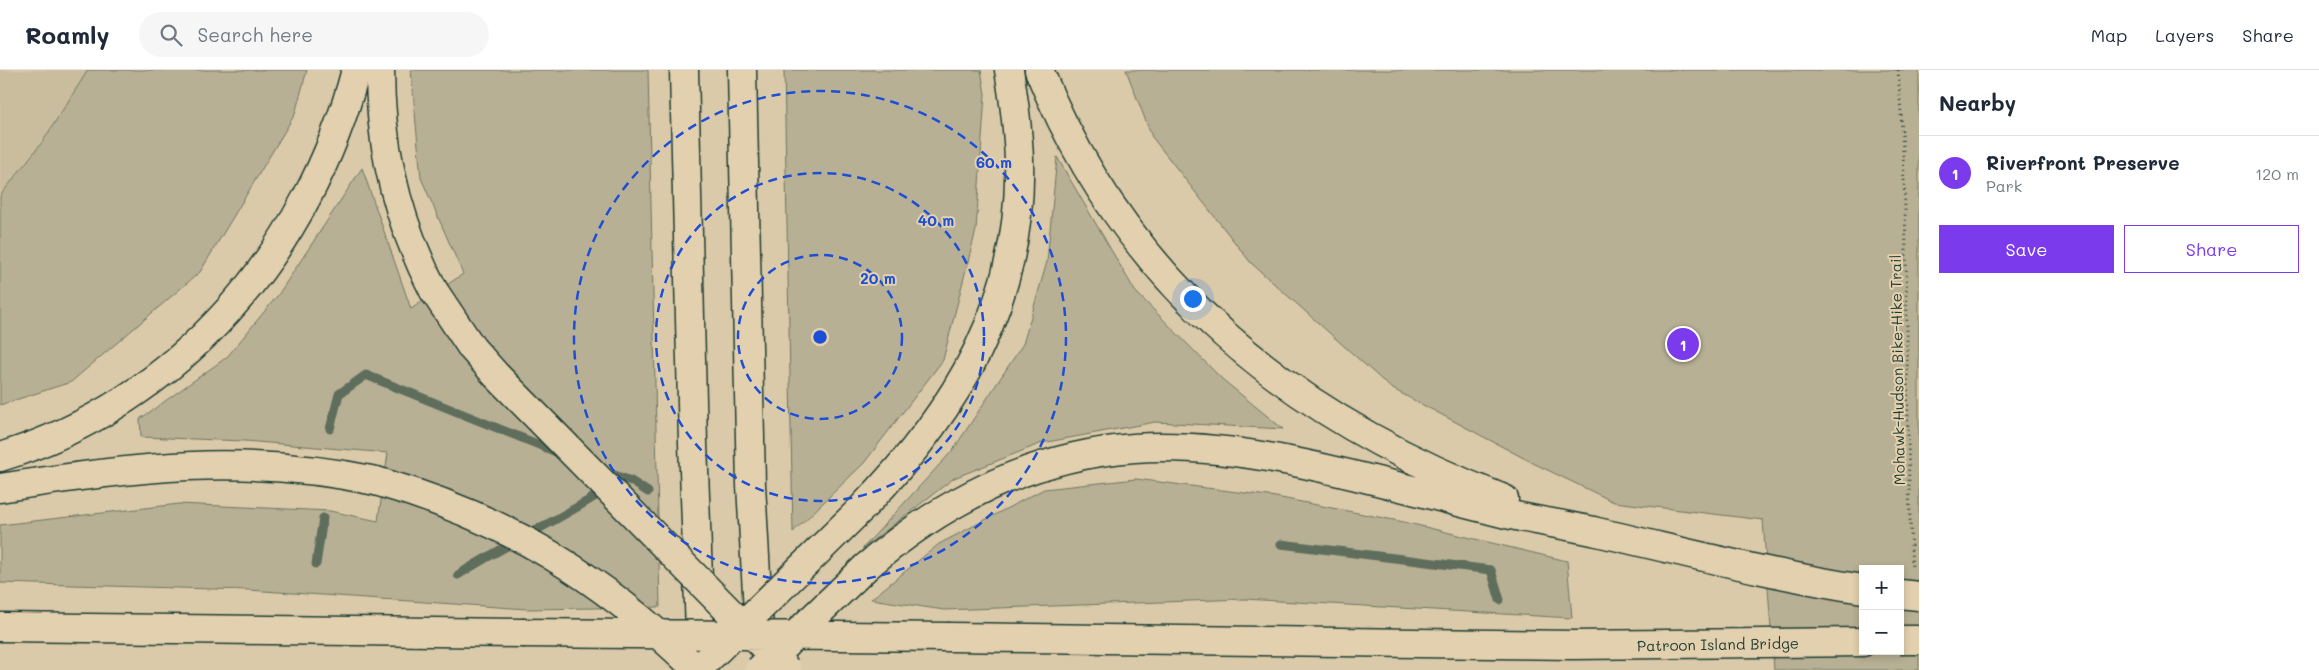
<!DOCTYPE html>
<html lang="en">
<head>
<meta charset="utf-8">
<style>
	:root { --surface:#fff; --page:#f6f6f7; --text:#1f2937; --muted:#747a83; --line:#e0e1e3; --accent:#7c3aed }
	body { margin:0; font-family:Mali,sans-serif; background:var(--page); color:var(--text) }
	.controls { position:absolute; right:15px; bottom:15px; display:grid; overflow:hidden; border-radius:0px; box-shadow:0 2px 8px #0003 }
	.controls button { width:45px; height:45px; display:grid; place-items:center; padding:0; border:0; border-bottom:1px solid var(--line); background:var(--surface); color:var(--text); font:25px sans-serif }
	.you { position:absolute; left:1192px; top:228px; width:18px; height:18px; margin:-12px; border:4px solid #fff; border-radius:50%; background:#1a73e8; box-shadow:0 0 0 8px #1a73e833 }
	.badge { display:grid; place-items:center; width:32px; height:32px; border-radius:50%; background:var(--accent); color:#fff; font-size:16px; font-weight:700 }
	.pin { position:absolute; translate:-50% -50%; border:2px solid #fff; box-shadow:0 1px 5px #0006 }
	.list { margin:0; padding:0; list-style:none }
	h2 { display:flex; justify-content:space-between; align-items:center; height:65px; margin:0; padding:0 20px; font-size:21px }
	h2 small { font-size:16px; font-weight:400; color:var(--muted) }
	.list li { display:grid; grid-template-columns:32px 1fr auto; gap:15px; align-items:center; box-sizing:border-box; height:75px; padding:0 20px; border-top:1px solid var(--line) }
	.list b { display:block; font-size:19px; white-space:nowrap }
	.list p { margin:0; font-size:16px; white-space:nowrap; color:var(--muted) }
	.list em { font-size:16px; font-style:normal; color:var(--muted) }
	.actions { display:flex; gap:10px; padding:15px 20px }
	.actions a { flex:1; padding:11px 0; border:1px solid var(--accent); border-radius:0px; text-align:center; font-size:18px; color:var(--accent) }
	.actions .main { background:var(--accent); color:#fff }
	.icon { flex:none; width:28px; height:28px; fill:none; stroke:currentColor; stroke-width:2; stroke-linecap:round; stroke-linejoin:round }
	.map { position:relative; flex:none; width:1919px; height:600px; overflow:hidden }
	header { display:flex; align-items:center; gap:30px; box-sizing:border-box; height:70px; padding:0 25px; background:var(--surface); border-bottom:1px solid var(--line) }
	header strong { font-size:24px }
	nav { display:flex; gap:28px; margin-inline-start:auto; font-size:18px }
	.search { width:350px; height:45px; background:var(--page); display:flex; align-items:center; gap:12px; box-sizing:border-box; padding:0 18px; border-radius:28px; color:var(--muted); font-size:19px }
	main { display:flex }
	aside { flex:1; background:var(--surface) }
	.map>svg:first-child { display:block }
	.built { fill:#cabd9e }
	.green { fill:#b8b094; stroke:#6c7664; fill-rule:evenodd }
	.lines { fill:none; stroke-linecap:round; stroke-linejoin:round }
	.stream { stroke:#5f6d5c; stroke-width:9 }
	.highway-casing { stroke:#1f3d34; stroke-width:31 }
	.path { stroke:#1f3d34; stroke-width:3; stroke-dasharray:1 4; stroke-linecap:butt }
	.highway { stroke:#e3d0ae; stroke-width:28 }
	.highway-bridge-casing { stroke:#1f3d34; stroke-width:31; stroke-linecap:butt }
	.highway-bridge { stroke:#e3d0ae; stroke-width:28 }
	.ring { fill:none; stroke:#1d4ed8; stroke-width:2.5; stroke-dasharray:9 6 }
	.labels { text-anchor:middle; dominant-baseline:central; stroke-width:4; stroke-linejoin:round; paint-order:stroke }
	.street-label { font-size:15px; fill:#1f3d34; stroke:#e3d0ae }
	.centre { fill:#1d4ed8; stroke:#e3d0ae; stroke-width:2.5 }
	.ring-label { font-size:15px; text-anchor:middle; font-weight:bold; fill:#1d4ed8; stroke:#e3d0ae; stroke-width:4; stroke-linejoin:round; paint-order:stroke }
</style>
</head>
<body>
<header>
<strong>Roamly</strong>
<div class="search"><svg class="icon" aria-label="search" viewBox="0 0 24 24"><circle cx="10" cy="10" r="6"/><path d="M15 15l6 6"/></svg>Search here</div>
<nav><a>Map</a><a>Layers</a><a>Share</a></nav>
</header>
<main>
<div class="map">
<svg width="1919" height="600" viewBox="0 0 1919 600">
	<rect width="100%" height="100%" fill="#dbcaa9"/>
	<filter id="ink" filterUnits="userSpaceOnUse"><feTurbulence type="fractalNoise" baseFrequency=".02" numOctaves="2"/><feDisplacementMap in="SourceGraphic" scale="10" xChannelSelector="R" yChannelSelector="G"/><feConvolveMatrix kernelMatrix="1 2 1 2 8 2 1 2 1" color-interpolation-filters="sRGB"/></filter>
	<g filter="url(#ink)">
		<path class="built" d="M0,0H88L43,71L0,126Z"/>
		<path class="green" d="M88,0H307L295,44L200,202L71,312L0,335V126L43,71Z
			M411,0H648L660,537L527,539L249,520L0,513V455L179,434L330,441L378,451L388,383L245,371L141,367L140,349L227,287L278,225L362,98L411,239L463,204L421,108Z
			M784,0H981L985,24L976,160L943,290L864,393L793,462Z
			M1126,0H1919V600H1774L1763,450L1614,432L1535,394L1391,318L1251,193L1152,67ZM1863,499H1900V581H1863Z
			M1057,87L1135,221L1222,309L1283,359L1155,352L1042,373L954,408L862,479L953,380L1023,274L1047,192Z
			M1136,409L1276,427L1404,452L1567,491L1572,548L1244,529L944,540L871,529L939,474L1044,419Z"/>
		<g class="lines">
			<path class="stream" d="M330,359L339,324L366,305L559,383
				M603,401L631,411L648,422
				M1281,474L1491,500L1500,530
				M316,494L323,448
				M458,505C506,474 558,451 605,420"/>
			<g class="highway-casing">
				<path id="highway" d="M380,0C380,77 398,153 434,221
					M684,0L693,373L701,588
					M742,0L751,415L759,559
					M1039,0C1126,215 1293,348 1504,429
					M0,387C181,332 309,180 356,0
					M0,418C131,397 244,383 376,411
					M861,439C957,341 1023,231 1019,90C1018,60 1014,30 1009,0
					M866,497C944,430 1031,386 1134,378C1249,370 1383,414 1494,441C1528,450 1563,454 1597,462C1685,482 1773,505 1863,519
					M0,557L522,563
					M950,567L1573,575L1863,572"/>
			</g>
			<path class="path" d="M1898,0C1911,166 1904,333 1912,499"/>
			<use href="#highway" class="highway"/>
			<g class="highway-bridge-casing">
				<path id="highway-bridge" d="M434,221L472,278L496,305L787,600
					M376,411C506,448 601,506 697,600
					M1900,524L1919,526
					M522,563L950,567
					M1900,570H1919
					M697,600L861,439
					M759,600L866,497"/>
			</g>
			<use href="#highway-bridge" class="highway-bridge"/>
		</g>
	</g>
	<g class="ring">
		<circle cx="820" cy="267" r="82"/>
		<circle cx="820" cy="267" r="164"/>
		<circle cx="820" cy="267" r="246"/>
	</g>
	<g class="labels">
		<g class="street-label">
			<text transform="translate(1897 300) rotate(-91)">Mohawk-Hudson Bike-Hike Trail</text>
			<text transform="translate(1718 574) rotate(-1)">Patroon Island Bridge</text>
		</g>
	</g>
	<circle cx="820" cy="267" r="8" class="centre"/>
	<g class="ring-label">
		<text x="994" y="98">60 m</text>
		<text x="936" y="156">40 m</text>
		<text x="878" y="214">20 m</text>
	</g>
</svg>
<div class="controls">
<button>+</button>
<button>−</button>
</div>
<div class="you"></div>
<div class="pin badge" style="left:1683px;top:274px">1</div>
</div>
<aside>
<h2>Nearby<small></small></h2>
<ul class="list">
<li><span class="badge">1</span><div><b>Riverfront Preserve</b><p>Park</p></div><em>120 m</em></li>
</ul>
<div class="actions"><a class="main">Save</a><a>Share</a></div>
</aside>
</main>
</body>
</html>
